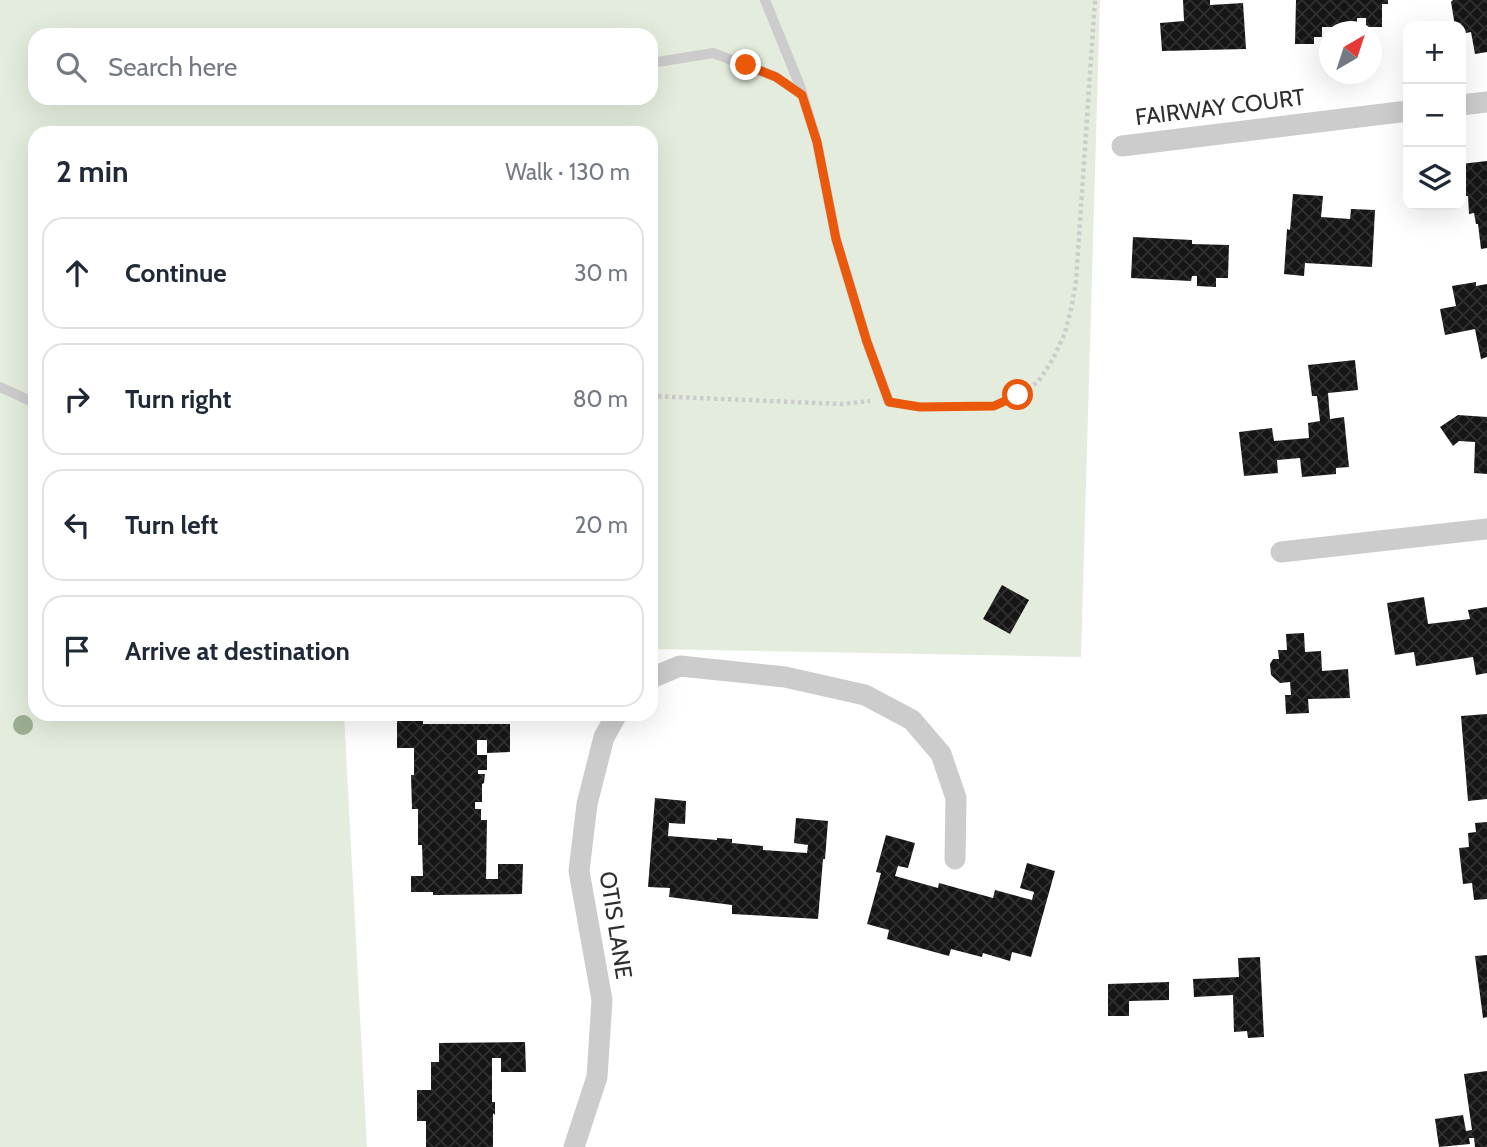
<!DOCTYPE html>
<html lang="en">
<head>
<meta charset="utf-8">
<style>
	:root { --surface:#fff; --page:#f2f2f3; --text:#1f2937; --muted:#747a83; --line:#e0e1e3 }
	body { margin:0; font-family:Cabin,sans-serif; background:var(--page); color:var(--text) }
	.controls { position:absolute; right:21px; top:21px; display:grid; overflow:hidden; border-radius:14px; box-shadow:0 7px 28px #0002 }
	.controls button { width:63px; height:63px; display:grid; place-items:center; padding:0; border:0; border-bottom:2px solid var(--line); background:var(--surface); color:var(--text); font:35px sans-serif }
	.compass { position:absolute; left:1319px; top:21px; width:63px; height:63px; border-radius:50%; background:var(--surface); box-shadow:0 7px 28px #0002; rotate:39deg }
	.stop { position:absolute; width:21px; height:21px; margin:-16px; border:5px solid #ea580c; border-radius:50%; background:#fff }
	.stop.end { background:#ea580c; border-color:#fff; box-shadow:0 2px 7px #0008 }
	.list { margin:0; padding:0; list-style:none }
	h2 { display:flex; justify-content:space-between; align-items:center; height:91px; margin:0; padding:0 28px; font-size:30px }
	h2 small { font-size:23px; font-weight:400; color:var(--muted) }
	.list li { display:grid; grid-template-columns:46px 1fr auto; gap:21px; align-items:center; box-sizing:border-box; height:112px; margin:0 14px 14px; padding:0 14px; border:2px solid var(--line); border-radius:21px }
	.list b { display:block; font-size:26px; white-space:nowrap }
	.list em { font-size:23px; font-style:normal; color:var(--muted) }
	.icon { flex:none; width:38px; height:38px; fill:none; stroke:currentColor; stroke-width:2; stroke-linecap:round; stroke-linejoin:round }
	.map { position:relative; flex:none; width:1487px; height:1147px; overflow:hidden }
	.search { position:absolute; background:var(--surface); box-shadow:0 7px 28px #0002; left:28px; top:28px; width:630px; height:77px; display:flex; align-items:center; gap:18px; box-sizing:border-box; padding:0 24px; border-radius:21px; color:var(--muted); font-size:26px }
	.panel { position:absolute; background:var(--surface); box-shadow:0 7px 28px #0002; left:28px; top:126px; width:630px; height:595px; border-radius:21px }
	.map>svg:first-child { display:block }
	.grass { fill:#e4eddd; fill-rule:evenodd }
	.building { fill:url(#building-cross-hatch) }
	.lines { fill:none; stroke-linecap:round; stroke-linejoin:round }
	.path { stroke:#ccc; stroke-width:4.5; stroke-dasharray:3.5 3.5; stroke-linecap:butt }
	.lane { stroke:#ccc; stroke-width:10 }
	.street { stroke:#ccc; stroke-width:21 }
	.tree { fill:#9daf93 }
	.route { stroke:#ea580c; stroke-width:9 }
	.labels { text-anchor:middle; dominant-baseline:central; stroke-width:7; stroke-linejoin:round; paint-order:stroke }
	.street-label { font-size:23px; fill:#2f2f2f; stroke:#fff }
</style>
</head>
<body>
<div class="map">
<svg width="1487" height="1147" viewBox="0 0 1487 1147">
	<defs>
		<pattern id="building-cross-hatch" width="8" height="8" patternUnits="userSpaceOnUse" patternTransform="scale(1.75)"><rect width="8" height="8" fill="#161616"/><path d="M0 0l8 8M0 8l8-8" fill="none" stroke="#303030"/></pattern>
	</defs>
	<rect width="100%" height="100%" fill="#fff"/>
	<path class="grass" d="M0,0H1100L1081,657L651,649V133H35V714H344L367,1147H0ZM35,35H651V98H35Z"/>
	<path class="building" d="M1183,0H1210V5L1243,3L1246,49L1162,51L1160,23L1184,21Z
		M1296,0H1388V4H1382V27H1366V18H1357V27H1322V37H1314V44H1295Z
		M1453,0H1487V52L1475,54L1471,32L1461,34V26H1455L1451,2Z
		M1487,161V248L1481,249L1478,224H1476L1474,213L1469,214L1468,196H1461V164Z
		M1293,194L1323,196L1321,217L1350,219L1351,209L1375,210L1372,267L1305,263L1304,276L1284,274L1287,229L1290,230Z
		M1133,237L1192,240V244L1229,245L1228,278H1216V287L1197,286V276H1192L1191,281L1131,278Z
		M1476,282V286L1487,284V357L1481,359L1475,329L1445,335L1440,309L1456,306L1452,286Z
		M1355,360L1358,390L1328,393L1330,419L1344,417L1349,467L1336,468V474L1302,477L1300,458L1277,460L1278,473L1244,476L1239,432L1272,428L1274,441L1309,438L1308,423L1320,421L1317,396H1312L1308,365Z
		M1458,415L1487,417V474L1474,473L1475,442L1459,441L1453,446L1440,427Z
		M1002,585L1029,600L1010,634L983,619Z
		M1424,597L1428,624L1470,619L1468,610L1487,607V673L1476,675L1473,657L1416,666L1414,652L1395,655L1387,603Z
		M1304,633L1305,652L1321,651L1322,671L1348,669L1350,698L1308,699L1309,713L1286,714L1285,695H1291L1290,682L1280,683L1271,675L1270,664L1273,659H1279L1278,650H1287L1286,634Z
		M1487,714V799L1468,801L1461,716Z
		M397,720H423V724H510V752L487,753V740H477V755H487V770H478V774H485L484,783L482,784V802H475V809H481V820H487L486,879H498V864H523L522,894L433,895V892H411V876H423L422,845H418V809H412L411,775H414V748H397Z
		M655,798L686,801L685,824L669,823L668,836L717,840V838L732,839V843L763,846V850L807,853L808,845L794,843L796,818L828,821L825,859H823L818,919L732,914V905L669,897L670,888L648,887Z
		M1487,822V899L1474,900L1472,883L1463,884L1459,848L1469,847L1468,833L1476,832L1475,823Z
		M886,835L915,843L908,868L898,866L895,876L938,888L939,883L993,898L995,890L1032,900L1034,892L1020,888L1027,863L1055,871L1031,957L1012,952L1010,961L983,953L982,957L951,949L949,956L887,939L889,930L867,924L881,873L876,872Z
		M1487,955V1017L1483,1018L1475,956Z
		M1260,957L1264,1037L1248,1038L1247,1031L1234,1032L1233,995L1194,997L1193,979L1239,977L1238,958Z
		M1169,982V1000L1129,1001V1016H1108V984Z
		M525,1042L526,1072H501V1058H492V1102H495V1115L493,1113V1147H426V1121H417V1090H431V1062H439V1043Z
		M1487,1071V1147H1475L1474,1138H1469L1470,1144L1439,1147L1435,1119L1463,1115L1466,1131L1472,1130L1464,1074Z"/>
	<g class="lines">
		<path class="path" d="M651,396L842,404L870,401
			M906,405L920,407L994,406L1018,395L1038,382L1053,359L1065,333L1072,305L1076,281L1095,0"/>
		<path class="lane" d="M765,0L800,86L817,142L836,239L867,342L889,402
			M651,63L713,53L776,77L802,95
			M0,387L35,403"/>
		<path class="street" d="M1461,105L1487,102
			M1122,146L1408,111
			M1281,552L1487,529
			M651,678L680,666L785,677L865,695L912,720L941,754L956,798L955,859
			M574,1147L597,1077L602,1000L579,871L587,804L604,737L617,714"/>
	</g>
	<circle class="tree" cx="23" cy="725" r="10"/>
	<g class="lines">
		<path class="route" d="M746,65L776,77L802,95L817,142L836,239L867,342L889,402L920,407L994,406L1018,395"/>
	</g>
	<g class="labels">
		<g class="street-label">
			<text transform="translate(1220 107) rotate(-7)">FAIRWAY COURT</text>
			<text transform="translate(616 925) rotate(81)">OTIS LANE</text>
		</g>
	</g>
</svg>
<div class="controls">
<button>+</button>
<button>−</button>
<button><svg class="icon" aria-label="layers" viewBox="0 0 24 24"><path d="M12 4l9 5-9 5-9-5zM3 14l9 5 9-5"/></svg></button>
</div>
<svg class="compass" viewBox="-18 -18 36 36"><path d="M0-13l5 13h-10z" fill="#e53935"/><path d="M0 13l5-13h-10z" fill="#747a83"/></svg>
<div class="stop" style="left:1018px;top:395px"></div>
<div class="stop end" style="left:746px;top:65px"></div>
<div class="search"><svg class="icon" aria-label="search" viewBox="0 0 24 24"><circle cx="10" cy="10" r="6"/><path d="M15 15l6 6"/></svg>Search here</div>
<section class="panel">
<h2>2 min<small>Walk · 130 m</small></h2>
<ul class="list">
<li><svg class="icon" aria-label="ahead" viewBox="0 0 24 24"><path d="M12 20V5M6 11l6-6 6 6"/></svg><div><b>Continue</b></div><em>30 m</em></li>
<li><svg class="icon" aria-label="right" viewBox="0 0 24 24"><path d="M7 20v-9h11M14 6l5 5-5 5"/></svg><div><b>Turn right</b></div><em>80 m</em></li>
<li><svg class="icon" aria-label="left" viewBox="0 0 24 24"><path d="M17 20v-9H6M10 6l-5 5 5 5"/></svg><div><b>Turn left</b></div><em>20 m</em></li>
<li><svg class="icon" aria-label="arrive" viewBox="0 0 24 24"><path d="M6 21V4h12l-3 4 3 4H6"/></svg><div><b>Arrive at destination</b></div></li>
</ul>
</section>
</div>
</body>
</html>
